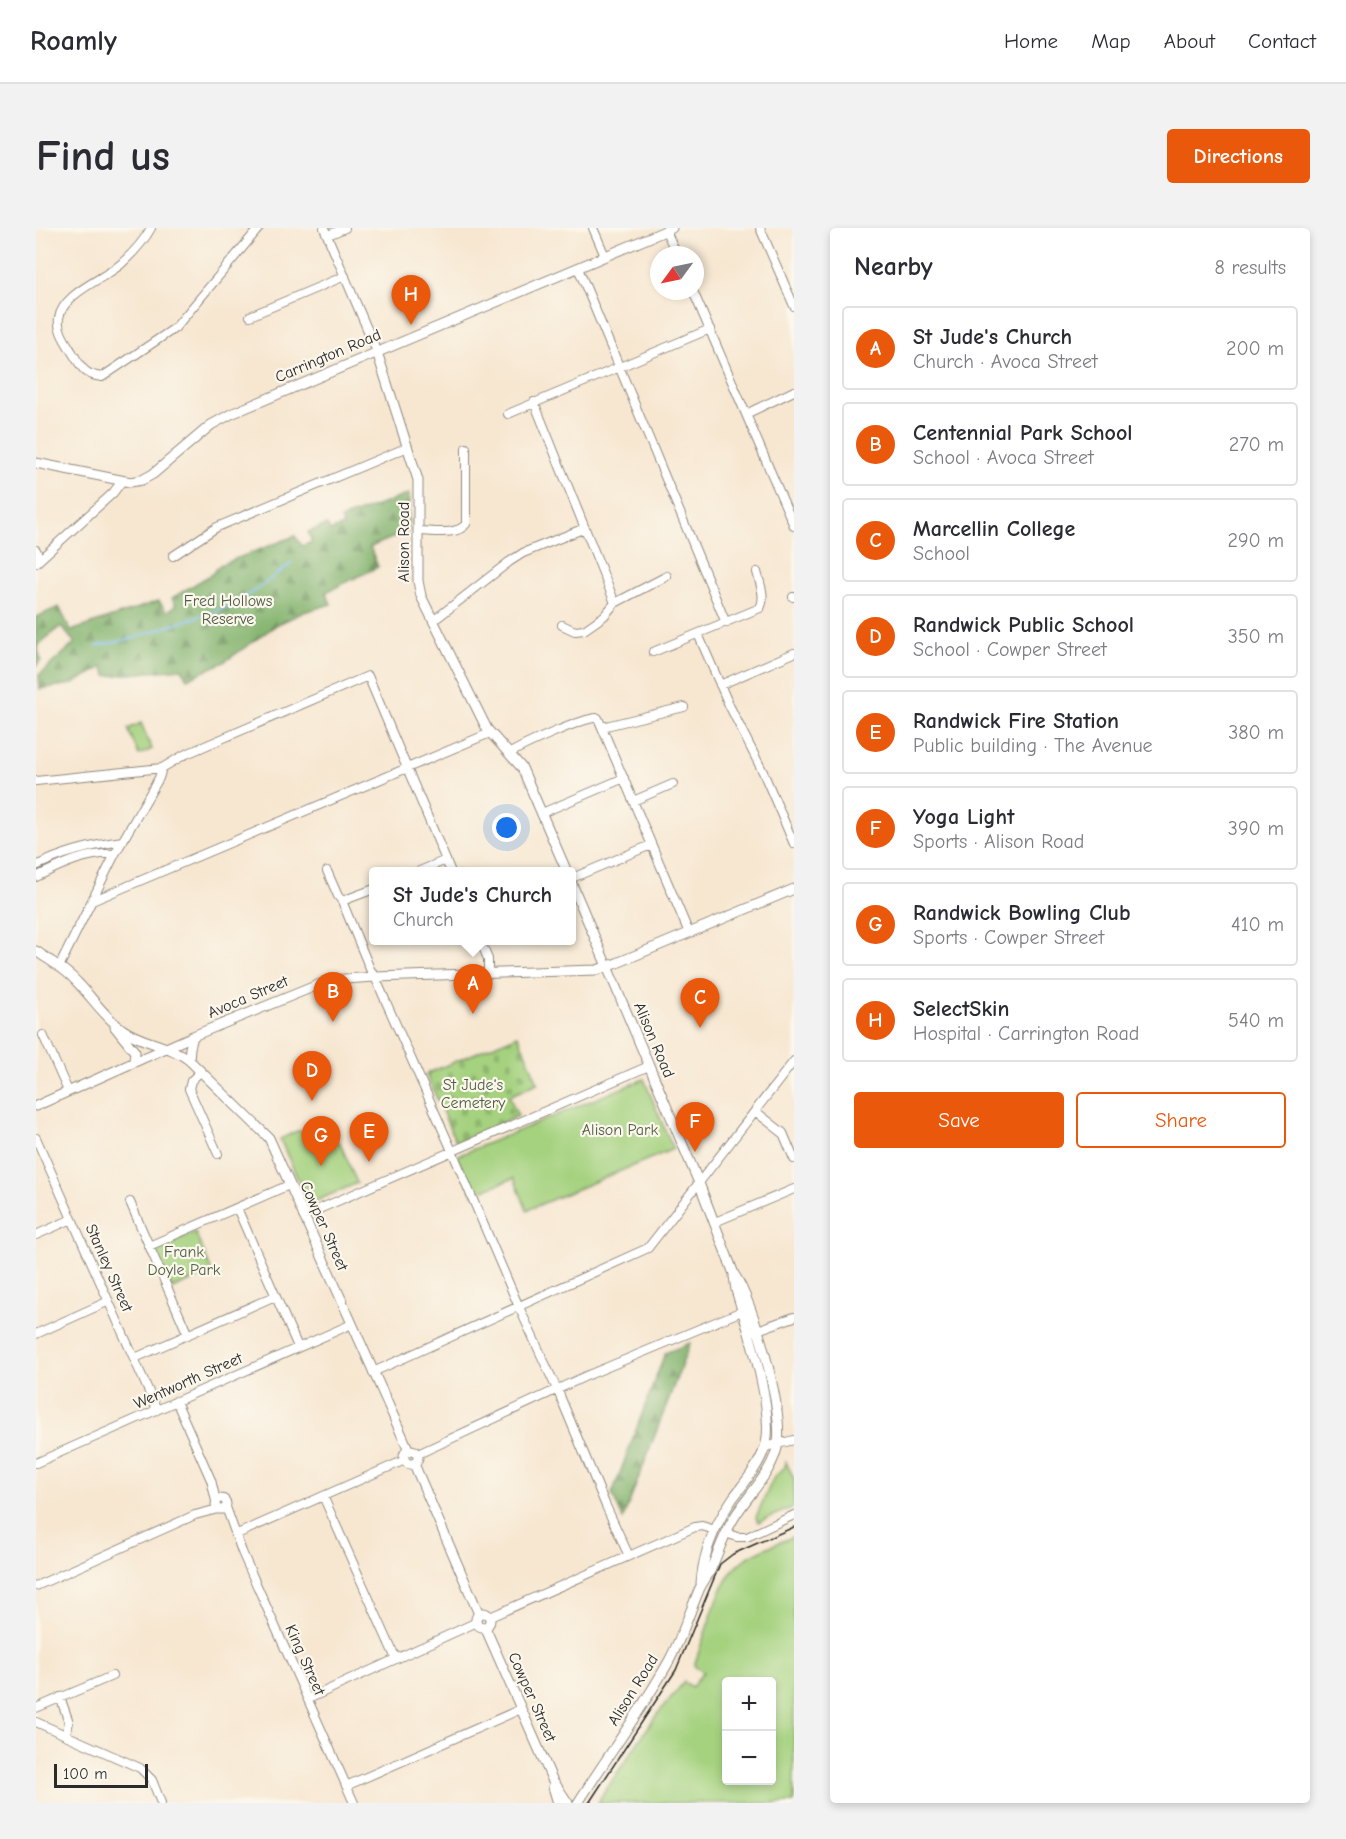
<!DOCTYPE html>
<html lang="en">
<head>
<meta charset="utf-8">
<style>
	:root { --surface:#fff; --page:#f2f2f3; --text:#2b2b33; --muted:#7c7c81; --line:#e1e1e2; --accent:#ea580c }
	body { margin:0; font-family:"Comic Neue",sans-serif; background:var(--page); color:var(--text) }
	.controls { position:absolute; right:18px; bottom:18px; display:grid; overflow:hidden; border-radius:6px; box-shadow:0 3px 9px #0003 }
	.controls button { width:54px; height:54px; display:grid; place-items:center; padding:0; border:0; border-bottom:2px solid var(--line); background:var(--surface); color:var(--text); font:30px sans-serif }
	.compass { position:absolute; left:614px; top:18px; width:54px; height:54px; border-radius:50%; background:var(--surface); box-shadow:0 3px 9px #0003; rotate:237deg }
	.scale { position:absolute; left:18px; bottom:15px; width:94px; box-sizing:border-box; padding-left:6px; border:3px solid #2b2b2b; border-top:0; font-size:16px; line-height:21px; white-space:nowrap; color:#2b2b2b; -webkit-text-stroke:4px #fbf7ec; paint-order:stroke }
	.you { position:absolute; left:471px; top:600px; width:21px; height:21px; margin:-15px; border:4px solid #fff; border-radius:50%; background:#1a73e8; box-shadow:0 0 0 9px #1a73e833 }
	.badge { display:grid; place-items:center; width:39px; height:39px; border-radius:50%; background:var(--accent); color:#fff; font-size:20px; font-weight:700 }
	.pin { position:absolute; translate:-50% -50px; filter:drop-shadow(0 2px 3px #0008) }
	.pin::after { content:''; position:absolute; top:32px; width:21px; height:18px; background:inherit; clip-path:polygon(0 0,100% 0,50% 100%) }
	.popup { position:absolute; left:333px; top:639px; width:207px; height:78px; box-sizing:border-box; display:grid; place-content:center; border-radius:6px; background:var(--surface); filter:drop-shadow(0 2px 4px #0005); font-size:20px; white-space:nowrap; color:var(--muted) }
	.popup b { font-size:22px; color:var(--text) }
	.popup::after { content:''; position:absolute; left:50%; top:100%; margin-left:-12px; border:12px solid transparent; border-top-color:var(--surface) }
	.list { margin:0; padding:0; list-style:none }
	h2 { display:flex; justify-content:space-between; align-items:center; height:78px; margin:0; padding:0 24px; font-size:26px }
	h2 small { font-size:20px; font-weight:400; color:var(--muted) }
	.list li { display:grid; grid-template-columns:39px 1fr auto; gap:18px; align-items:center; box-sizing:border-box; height:84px; margin:0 12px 12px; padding:0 12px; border:2px solid var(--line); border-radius:6px }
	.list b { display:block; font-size:22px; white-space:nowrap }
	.list p { margin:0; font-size:20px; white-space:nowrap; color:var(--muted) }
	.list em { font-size:20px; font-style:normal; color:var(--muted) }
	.actions { display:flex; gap:12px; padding:18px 24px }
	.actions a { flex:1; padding:14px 0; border:2px solid var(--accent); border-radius:6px; text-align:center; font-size:21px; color:var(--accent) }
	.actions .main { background:var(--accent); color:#fff }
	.map { position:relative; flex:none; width:758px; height:1575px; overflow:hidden; border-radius:6px }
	header { display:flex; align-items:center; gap:36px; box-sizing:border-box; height:84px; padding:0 30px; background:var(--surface); border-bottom:2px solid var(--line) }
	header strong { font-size:28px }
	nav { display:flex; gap:33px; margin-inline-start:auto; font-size:21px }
	.intro { display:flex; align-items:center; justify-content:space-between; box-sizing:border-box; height:144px; padding:0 36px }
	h1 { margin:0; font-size:42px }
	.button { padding:15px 27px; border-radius:6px; background:var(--accent); color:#fff; font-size:21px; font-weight:700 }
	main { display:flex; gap:36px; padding:0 36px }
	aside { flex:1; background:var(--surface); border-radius:6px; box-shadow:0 3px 9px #0003 }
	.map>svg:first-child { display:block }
	.green { fill:#a5d27f; stroke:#687e55; stroke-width:1.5; fill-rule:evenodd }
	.forest { fill:url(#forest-firs); stroke:#58704c; stroke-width:1.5 }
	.cemetery { fill:url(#cemetery-stones); stroke:#687e55; stroke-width:1.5 }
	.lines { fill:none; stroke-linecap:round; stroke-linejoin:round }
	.stream { stroke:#7dbef2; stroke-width:2 }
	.minor-casing { stroke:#91897e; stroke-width:10 }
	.major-casing { stroke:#91897e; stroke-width:11 }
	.minor { stroke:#fff; stroke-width:8 }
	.major { stroke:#fff; stroke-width:9 }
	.tram { stroke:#2b2b2b; stroke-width:1.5 }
	.labels { text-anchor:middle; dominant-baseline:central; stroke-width:4.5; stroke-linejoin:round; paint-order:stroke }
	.street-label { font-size:16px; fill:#2b2b2b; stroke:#fbf7ec }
	.park-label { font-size:16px; fill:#505d44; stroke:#fbf7ec }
</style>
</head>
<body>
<header>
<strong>Roamly</strong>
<nav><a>Home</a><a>Map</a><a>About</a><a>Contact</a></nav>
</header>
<div class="intro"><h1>Find us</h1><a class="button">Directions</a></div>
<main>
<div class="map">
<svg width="758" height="1575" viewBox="0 0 758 1575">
	<defs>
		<pattern id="forest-firs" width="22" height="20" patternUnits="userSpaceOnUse" patternTransform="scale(1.5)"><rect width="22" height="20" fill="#84b46e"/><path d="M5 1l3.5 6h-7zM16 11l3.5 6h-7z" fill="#6c935b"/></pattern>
		<pattern id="cemetery-stones" width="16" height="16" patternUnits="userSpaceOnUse" patternTransform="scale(1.5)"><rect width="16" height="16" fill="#a5d27f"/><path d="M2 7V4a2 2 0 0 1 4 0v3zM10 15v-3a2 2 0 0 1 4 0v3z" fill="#8eb46e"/></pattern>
	</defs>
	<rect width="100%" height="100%" fill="#fbf7ec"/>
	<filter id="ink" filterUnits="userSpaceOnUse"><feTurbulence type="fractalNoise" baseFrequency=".0167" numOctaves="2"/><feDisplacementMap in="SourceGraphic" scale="12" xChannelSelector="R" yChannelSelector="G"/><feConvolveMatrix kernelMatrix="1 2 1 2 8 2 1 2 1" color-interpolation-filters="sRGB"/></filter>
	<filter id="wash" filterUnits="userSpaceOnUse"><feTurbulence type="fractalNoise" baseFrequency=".008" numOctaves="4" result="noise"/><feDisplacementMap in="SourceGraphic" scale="24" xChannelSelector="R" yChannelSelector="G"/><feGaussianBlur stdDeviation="1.35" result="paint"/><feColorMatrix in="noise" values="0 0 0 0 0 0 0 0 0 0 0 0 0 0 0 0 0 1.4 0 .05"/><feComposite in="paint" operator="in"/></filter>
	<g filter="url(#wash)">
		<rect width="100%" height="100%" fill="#f7e7d1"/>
		<path class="green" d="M105,495L116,521L103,527L92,501Z
			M608,851L637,921L491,982L478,950L437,966L421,928Z
			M261,903L289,906L304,915L321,955L273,976L244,911Z
			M159,1004L176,1044L136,1061L119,1022Z
			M750,1234L758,1251V1279L722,1294L720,1289L737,1251L749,1239Z
			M758,1308V1575H561L619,1489L648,1454L656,1459L667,1444L658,1438C667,1413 681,1362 697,1342C711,1325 738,1317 758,1308ZM690,1454H736V1552H690Z"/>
		<path class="forest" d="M373,266V303L334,319L342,339L290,364L295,376L268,384L242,396L188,434L151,451L146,441L71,448L67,439L36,456L4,461L3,447L39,415L25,398L1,418L5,432L0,438V389L23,379L35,403L123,373L131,384L140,377L136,370L176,346L184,337L259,308L266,318L276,314L272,304L291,297L294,303L307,298L305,291Z
			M654,1115L587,1291L576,1266L629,1125Z"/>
		<path class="cemetery" d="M482,807L502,855L473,868L482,888L421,914L418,910L390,846Z"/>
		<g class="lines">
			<path class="stream" d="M61,418L94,411L186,381L217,364L256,335"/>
		</g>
	</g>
	<g filter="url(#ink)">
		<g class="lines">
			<g class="minor-casing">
				<path id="minor" d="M115,0C108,13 96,26 85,36C68,51 27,65 23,90C21,102 30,114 36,124C45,138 47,147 66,149L139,100L223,0
					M288,0L341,124
					M557,0L569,28
					M724,0L758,78
					M630,3L641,27
					M292,7L309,0
					M542,40L690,395
					M657,63L758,298
					M214,88L309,48
					M498,174L579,375
					M472,186L674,101
					M710,186L758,163
					M382,303C396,303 421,308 430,296V220
					M0,322L4,331
					M137,328L181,299L372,219
					M0,335L77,265L86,253
					M757,369H758
					M397,393L473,334L487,325L549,300
					M526,397L539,403L548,402L568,388L579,375L631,348
					M662,406L693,477L727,544L758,616
					M617,424L724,380C730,369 724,356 721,344
					M684,457L758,425
					M566,499L648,479
					M473,526C485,518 551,488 562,490L653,705
					M0,553L126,540L148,527L332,448L415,644
					M597,573L637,556
					M506,585L588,550
					M0,638C28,624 56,617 87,613
					M291,643L302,668L306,673L334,741L339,749L413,916L483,1079L524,1168L570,1278L593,1328
					M381,644L410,632
					M0,649C25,637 51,624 79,626
					M536,650L615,617
					M56,673L454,505
					M306,673L338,661
					M444,712L452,731V745
					M23,739L79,626L123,550L126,540
					M7,807L32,863
					M165,843L155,853L153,861L182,926
					M719,883L747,905L758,931
					M0,910L121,1182
					M94,974L152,1107
					M201,980L262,1119
					M267,988L613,838
					M679,994L758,961
					M0,1007L36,991
					M113,1018L253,957
					M716,1104L758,1089
					M0,1106L73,1073
					M99,1130L239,1068
					M337,1144L612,1020L758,833
					M140,1173L175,1252L180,1273
					M729,1219L758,1212
					M382,1226L550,1148L706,1083
					M0,1235L316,1096
					M287,1268L360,1431
					M179.5 1276a5.5 5.5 0 1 1 11 0a5.5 5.5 0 1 1-11 0Z
					M190,1279L206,1324L318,1575
					M690,1305L701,1309H711L758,1287
					M199,1307L369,1232
					M0,1358L159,1287L182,1281
					M454,1389L659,1299L666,1298L679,1302
					M24,1469L33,1494L30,1507
					M272,1471L441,1394
					M0,1480L76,1448
					M0,1494L104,1540L116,1552L125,1575
					M310,1558L485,1481"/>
			</g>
			<g class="major-casing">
				<path id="major" d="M341,124L382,252V353L385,368L451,501L486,540L531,644
					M0,235L94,254L106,252L117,246L175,197L195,186L636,0
					M536,656L663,955L698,1046C718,1075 747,1179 742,1215C737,1247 708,1269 694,1297C686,1312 681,1328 674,1343C671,1349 666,1355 663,1362C653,1386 645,1411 633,1433C606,1482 572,1527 542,1575
					M0,723C14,733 30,741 41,754C56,769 68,789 86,801C106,816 133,816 153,832L233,910L373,1223
					M79,799L99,824L98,834
					M153,832L154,820L157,808
					M0,878L157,808L294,752L339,749L561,742L581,735L758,661
					M368 1229a7 7 0 1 1 14 0a7 7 0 1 1-14 0Z
					M378,1236L443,1386
					M665,1355C667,1324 680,1295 697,1270C709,1254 723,1238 729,1219C740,1185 711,1098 700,1062L698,1048
					M440 1392a7 7 0 1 1 14 0a7 7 0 1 1-14 0Z
					M449,1399L516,1551L532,1575
					M517,1559L522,1575"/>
			</g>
			<use href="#minor" class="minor"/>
			<use href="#major" class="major"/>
			<path class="tram" d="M553,1575L640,1442L684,1336L697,1326L758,1299"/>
		</g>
	</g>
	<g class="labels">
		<g class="street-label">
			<text transform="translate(292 128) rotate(-23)">Carrington Road</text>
			<text transform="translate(368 314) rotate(-90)">Alison Road</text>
			<text transform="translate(212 769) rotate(-23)">Avoca Street</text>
			<text transform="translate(618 812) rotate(67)">Alison Road</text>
			<text transform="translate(288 998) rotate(66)">Cowper Street</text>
			<text transform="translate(73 1040) rotate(66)">Stanley Street</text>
			<text transform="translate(152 1153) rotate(-24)">Wentworth Street</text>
			<text transform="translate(269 1432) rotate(66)">King Street</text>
			<text transform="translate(597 1462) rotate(-58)">Alison Road</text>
			<text transform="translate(496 1469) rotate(66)">Cowper Street</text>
		</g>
		<g class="park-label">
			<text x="192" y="373">Fred Hollows<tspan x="192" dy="18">Reserve</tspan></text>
			<text x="437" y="857">St Jude's<tspan x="437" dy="18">Cemetery</tspan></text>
			<text x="584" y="902">Alison Park</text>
			<text x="148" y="1024">Frank<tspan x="148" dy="18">Doyle Park</tspan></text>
		</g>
	</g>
</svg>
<div class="controls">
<button>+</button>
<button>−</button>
</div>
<svg class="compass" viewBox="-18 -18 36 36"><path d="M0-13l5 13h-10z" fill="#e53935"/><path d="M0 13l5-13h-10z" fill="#7c7c81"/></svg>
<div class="scale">100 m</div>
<div class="you"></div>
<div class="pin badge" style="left:437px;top:786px">A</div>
<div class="popup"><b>St Jude's Church</b>Church</div>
<div class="pin badge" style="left:297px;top:794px">B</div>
<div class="pin badge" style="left:664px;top:800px">C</div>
<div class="pin badge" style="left:276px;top:873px">D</div>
<div class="pin badge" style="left:333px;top:934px">E</div>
<div class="pin badge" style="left:659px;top:924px">F</div>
<div class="pin badge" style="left:285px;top:938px">G</div>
<div class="pin badge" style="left:375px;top:97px">H</div>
</div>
<aside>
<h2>Nearby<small>8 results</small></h2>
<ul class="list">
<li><span class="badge">A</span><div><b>St Jude's Church</b><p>Church · Avoca Street</p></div><em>200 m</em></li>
<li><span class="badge">B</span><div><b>Centennial Park School</b><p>School · Avoca Street</p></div><em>270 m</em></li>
<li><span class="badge">C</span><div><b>Marcellin College</b><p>School</p></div><em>290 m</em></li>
<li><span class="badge">D</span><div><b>Randwick Public School</b><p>School · Cowper Street</p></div><em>350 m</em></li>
<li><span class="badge">E</span><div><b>Randwick Fire Station</b><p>Public building · The Avenue</p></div><em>380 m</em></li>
<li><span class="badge">F</span><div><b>Yoga Light</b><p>Sports · Alison Road</p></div><em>390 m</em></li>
<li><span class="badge">G</span><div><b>Randwick Bowling Club</b><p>Sports · Cowper Street</p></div><em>410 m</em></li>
<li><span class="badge">H</span><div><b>SelectSkin</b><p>Hospital · Carrington Road</p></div><em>540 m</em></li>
</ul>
<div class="actions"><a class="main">Save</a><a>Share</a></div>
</aside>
</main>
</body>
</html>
